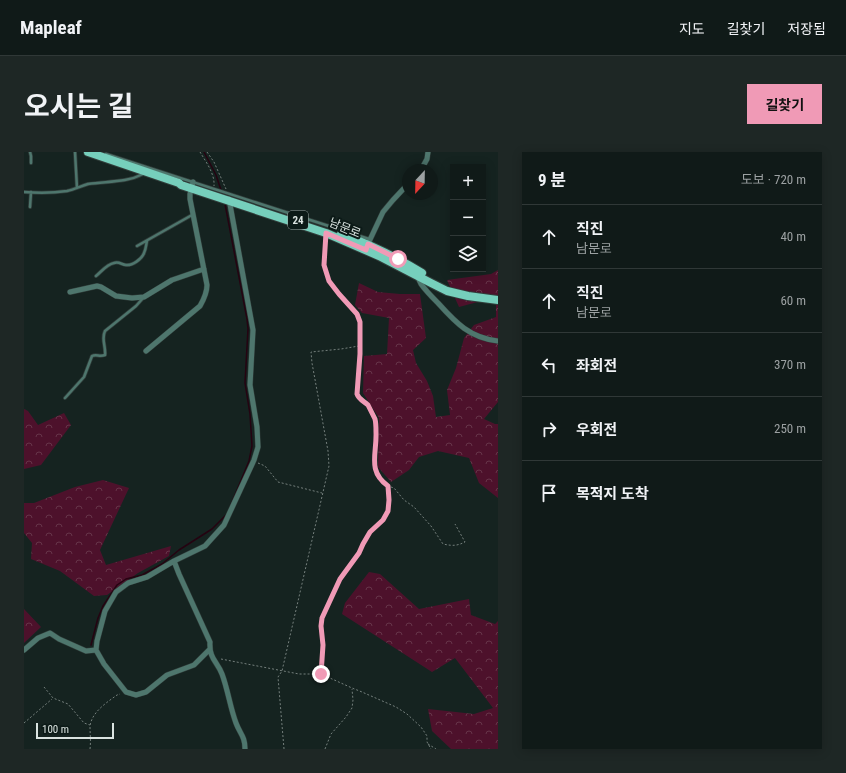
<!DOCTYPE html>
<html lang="ko">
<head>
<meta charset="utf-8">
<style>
	:root { --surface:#101a18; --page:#1e2725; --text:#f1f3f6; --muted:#9ca1a2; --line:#303837; --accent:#f09ab6 }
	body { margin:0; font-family:"Roboto Condensed","Noto Sans KR",sans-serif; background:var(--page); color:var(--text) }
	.controls { position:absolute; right:12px; top:12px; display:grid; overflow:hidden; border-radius:0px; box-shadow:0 2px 10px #0003 }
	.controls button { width:36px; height:36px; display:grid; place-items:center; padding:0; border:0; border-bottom:1px solid var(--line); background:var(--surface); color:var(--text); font:20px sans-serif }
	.compass { position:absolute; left:378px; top:12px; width:36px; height:36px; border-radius:50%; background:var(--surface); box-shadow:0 2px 10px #0003; rotate:202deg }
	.scale { position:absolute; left:12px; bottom:10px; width:78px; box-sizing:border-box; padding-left:4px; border:2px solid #dae3e0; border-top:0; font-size:11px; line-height:14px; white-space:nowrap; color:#dae3e0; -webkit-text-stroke:3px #0c1a17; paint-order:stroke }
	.stop { position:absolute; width:12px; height:12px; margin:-9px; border:3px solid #f09ab6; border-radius:50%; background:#fff }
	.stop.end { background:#f09ab6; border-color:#fff; box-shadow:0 1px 4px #0008 }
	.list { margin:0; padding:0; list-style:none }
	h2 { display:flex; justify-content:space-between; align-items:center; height:52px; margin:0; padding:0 16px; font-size:17px }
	h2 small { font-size:13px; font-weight:400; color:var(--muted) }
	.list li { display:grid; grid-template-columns:26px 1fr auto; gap:12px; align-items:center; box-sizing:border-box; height:64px; padding:0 16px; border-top:1px solid var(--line) }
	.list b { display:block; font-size:15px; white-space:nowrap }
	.list p { margin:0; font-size:13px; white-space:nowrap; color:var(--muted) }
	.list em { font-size:13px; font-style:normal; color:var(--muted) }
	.icon { flex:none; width:22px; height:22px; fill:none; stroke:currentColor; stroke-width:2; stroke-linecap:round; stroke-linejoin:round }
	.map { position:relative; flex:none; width:474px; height:597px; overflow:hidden; border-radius:0px }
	header { display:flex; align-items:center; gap:24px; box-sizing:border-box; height:56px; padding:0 20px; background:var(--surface); border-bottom:1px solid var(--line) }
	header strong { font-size:19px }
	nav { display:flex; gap:22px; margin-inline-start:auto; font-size:14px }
	.intro { display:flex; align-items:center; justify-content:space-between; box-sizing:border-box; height:96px; padding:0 24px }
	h1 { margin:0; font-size:28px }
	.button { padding:10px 18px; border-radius:0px; background:var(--accent); color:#111; font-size:14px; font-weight:700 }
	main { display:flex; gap:24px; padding:0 24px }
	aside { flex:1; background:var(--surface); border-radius:0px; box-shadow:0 2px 10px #0003 }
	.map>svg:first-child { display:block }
	.forest { fill:url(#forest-crowns) }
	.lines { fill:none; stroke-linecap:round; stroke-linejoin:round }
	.stream { stroke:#250311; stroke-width:1.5 }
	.service-casing { stroke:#313e3b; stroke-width:4 }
	.minor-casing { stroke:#313e3b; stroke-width:6 }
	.primary-casing { stroke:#313e3b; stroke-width:10 }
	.path { stroke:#75807d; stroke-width:1; stroke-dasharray:2 2; stroke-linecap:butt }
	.service { stroke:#4e766d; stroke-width:2.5 }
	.minor { stroke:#4e766d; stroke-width:5 }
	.primary { stroke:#76cfbc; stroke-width:8 }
	.route { stroke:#f09ab6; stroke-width:5 }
	.labels { text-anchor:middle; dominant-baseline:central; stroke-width:4; stroke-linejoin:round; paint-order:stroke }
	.shield { fill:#0c1a17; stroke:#9ca7a4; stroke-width:1 }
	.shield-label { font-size:11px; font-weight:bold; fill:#dae3e0 }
	.street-label { font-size:12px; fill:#dae3e0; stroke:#0c1a17 }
</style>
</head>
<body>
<header>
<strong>Mapleaf</strong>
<nav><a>지도</a><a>길찾기</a><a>저장됨</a></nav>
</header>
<div class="intro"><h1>오시는 길</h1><a class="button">길찾기</a></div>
<main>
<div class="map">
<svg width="474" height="597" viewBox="0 0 474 597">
	<defs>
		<pattern id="forest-crowns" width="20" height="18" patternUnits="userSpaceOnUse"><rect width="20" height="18" fill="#4d112b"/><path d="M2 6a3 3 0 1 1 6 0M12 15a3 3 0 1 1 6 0" fill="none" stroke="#663449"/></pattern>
	</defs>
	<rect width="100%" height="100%" fill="#152320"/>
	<path class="forest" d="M474,118V250L460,267L471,272H474V346L455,331L445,306L414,299L395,305L385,318L367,330L354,315L355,266L339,241L340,204L363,202L365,166L338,161L331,153L335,131L354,140L376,142H396L402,186L389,198L392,211L403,229L409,244L412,265L426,263L423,238L432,216L440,186L450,173L472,165V145L435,155L423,128L467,122Z
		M0,257L4,259L14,273L40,261L47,273L17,313L0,317Z
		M79,328L105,336L76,398L82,413L147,394L145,404L114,421L83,443L70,444L36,419L7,407L8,391L0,381V351H10L51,335Z
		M345,420L356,422L395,457L445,447L447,463L471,472L474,469V597H427L408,579L404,557L450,562L469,556L431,506L408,520L318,462L321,451Z
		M0,457L17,475L0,491Z"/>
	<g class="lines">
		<path class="stream" d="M180,0L192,23L199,44
			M201,52L223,167L224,177L221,231L226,262L228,294L225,309L206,355
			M67,493L74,466L79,454L93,433L102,427L118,423L138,412L155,398L188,377L203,362"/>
		<g class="service-casing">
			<path id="service" d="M6,0L7,4V11
				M51,0L53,36
				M82,2L345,87
				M0,40C14,41 29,41 43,39C51,37 57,34 64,32C83,29 102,31 119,22
				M6,55L7,40
				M113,94L168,63
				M72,124C77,120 83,112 90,111C95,109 98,113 102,113C108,114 118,107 120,101C122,97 122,93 123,89
				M41,246L60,225L68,204C72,202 76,205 81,203C82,194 77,187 81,179L112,154L120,145"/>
		</g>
		<g class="minor-casing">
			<path id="minor" d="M397,18L403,7L404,0
				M205,47L229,178L226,233L233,275L234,295L230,308L200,373L181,394L150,409L155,422L186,490C185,507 193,509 198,522C204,538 206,555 212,571C216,582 221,584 221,597
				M343,94L359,60L369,48L384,32
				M396,124L395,128L397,132C402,139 408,145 414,151C432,171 446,186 474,189
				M46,140L73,134L77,135L92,144L108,146L120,145L148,128L180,117
				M122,199L176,154C180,147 183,141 183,133L166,47V42L169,30
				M150,409L123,425L104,431L92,440L81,459L73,489L72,498L80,512L102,540L112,543L122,540L143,523L170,513L186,497
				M0,498L14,486L26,481L35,487L62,499L72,498"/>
		</g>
		<g class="primary-casing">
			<path id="primary" d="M64,0L155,31L157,33L302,81L355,104L407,131L423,139L444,144L474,148
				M317,82C345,92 372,105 398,121"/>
		</g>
		<path class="path" d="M176,0C182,10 191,22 190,34
			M183,0L190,10L202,37
			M302,88L301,113L305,129L315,142L333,162L336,170L335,194L336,201L333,242L335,246L343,253L351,269L352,289L350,314L353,323L358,330L364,334L370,336L380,348L390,355L407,374L419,392C428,394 433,394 441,390L431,372
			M234,311L241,314L254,330L298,341
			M197,507L275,522H297L328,536L338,540L372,555L383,562L397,575L403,584V590L407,597
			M297,521L299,493L297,474L298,466L317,427L335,401L339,392L345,380L359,367L364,359L365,348L364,335
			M20,535L29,546L44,552L60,571L66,573
			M0,571L28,547
			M404,592L412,597
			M66,597C67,589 66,582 66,574C68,560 82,551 93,543L96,542
			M260,597L254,525L258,519L305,314L304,299L288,211L287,200L317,197L335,194
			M301,597L307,582L322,565L328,556L329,548L328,537"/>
		<use href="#service" class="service"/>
		<use href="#minor" class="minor"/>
		<use href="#primary" class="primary"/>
	</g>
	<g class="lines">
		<path class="route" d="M297,522L299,493L297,474L298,466L316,427L335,401L339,392L346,380L359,368L364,359L365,348L364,334C343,319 353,302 352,280C352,276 352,271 351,267C349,263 346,257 344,253C340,249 335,248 333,242L336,202V170L333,162L315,142L305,129L300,113L302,81L342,98L344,92L374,107"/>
	</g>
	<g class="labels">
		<rect class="shield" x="264" y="59" width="20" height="18" rx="3"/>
		<g class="shield-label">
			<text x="274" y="68">24</text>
		</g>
		<g class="street-label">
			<text transform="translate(321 76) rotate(22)">남문로</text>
		</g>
	</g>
</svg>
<div class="controls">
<button>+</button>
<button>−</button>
<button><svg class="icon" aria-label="layers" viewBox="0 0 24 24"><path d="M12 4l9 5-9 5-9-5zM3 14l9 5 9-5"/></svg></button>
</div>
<svg class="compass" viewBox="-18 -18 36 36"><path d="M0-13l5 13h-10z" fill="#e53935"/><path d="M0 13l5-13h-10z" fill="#9ca1a2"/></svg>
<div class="scale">100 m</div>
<div class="stop" style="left:374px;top:107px"></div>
<div class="stop end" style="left:297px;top:522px"></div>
</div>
<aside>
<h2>9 분<small>도보 · 720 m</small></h2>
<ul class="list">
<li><svg class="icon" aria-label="ahead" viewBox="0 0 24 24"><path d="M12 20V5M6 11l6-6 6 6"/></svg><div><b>직진</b><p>남문로</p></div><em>40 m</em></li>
<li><svg class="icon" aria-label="ahead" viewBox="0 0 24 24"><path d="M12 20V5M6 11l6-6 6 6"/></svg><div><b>직진</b><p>남문로</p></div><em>60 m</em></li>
<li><svg class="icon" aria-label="left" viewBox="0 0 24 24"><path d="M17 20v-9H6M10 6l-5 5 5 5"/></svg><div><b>좌회전</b></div><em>370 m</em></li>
<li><svg class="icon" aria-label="right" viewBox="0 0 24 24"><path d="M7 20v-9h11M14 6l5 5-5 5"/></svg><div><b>우회전</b></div><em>250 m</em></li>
<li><svg class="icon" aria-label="arrive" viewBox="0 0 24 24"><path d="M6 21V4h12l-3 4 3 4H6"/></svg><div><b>목적지 도착</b></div></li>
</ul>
</aside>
</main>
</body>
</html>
